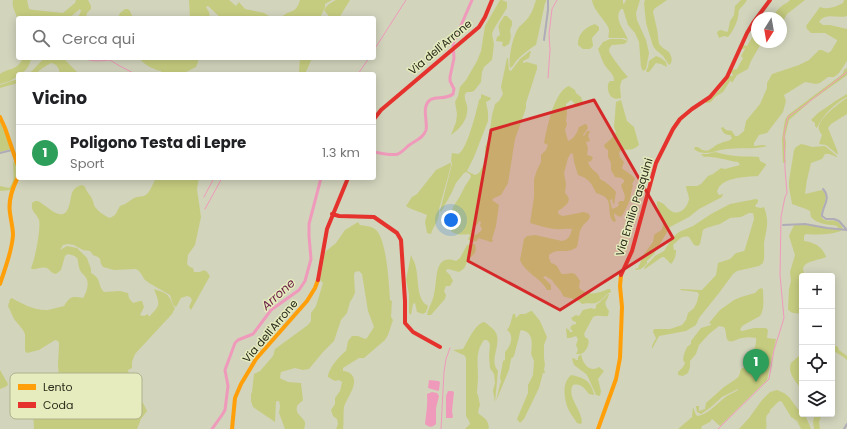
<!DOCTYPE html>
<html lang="it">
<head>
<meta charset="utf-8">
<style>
	:root { --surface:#fff; --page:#f2f2f2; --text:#202124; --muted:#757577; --line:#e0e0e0; --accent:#656753 }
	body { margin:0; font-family:Poppins,sans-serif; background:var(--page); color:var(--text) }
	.controls { position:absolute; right:12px; bottom:12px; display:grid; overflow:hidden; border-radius:4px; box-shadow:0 2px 10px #0003 }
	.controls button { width:36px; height:36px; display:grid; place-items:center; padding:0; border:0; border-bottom:1px solid var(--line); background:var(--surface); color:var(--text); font:20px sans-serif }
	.compass { position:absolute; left:751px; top:12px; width:36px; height:36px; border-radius:50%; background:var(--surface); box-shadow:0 2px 10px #0003; rotate:191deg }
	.you { position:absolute; left:451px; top:220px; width:14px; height:14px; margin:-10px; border:3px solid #fff; border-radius:50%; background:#1a73e8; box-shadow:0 0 0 6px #1a73e833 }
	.badge { display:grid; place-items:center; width:26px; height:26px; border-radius:50%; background:var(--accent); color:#fff; font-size:13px; font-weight:700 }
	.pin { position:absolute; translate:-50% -33px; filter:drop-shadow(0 1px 2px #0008) }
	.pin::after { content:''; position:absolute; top:21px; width:14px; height:12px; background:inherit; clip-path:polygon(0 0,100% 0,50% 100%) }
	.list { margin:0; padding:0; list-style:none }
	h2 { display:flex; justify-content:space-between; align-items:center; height:52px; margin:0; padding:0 16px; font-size:17px }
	h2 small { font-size:13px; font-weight:400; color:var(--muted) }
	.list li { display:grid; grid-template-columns:26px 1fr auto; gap:12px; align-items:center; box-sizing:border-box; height:56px; padding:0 16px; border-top:1px solid var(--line) }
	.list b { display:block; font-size:15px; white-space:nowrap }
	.list p { margin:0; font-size:13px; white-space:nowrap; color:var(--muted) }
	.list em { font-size:13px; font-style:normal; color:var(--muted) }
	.icon { flex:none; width:22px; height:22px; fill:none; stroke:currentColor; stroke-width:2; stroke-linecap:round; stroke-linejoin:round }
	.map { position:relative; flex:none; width:847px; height:429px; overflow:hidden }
	.search { position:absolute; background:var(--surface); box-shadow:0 2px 10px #0003; left:16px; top:16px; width:360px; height:44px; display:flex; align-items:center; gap:10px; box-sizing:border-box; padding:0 14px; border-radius:4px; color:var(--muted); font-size:15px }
	.panel { position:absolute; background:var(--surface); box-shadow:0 2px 10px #0003; left:16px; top:72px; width:360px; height:108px; border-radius:4px }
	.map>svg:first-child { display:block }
	.green { fill:#c6cc7f; fill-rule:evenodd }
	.water { fill:#f09abb }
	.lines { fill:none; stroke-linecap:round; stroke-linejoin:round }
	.stream { stroke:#f09abb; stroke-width:1 }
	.river { stroke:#f09abb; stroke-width:3 }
	.street { stroke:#afacb8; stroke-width:2 }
	.slow { stroke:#ff9f0a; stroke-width:4 }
	.jam { stroke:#e5322d; stroke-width:4 }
	.marked { fill:#d62828; fill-opacity:0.2; stroke:#d62828; stroke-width:3; stroke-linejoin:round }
	.labels { text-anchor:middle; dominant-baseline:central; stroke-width:3; stroke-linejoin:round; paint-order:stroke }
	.street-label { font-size:11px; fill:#2b2c1b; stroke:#e7ecbe }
	.water-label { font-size:12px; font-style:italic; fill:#691d44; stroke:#e7ecbe }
	.key { fill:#e7ecbe; stroke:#afb28d; stroke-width:1 }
	.key-label { font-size:11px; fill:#2b2c1b }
</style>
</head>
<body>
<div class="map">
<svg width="847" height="429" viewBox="0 0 847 429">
	<rect width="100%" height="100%" fill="#d2d4bc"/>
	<path class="green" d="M13,0H27L29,9L34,10L63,13L75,3L76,0H88L91,6V9L87,13L86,18H78L81,11L80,9L69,18H18V21C17,14 11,7 13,0Z
		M189,0H229L236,6L239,2L245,9L264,13L272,18H221L208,6L206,7L209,12L210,18H190Z
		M300,0H332L325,4V7L320,18H281C290,8 295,16 300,0Z
		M336,0H350L339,18H329L328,15L324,10C327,5 330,3 336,0Z
		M500,0H502L507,2V8L495,27L493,31L492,34L494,44L492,60L484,67L482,72L481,82L474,91L471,92H467L465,94C464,99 466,101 467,106C469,118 461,128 451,135L456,122L457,114L455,102L458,96L460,87L466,80L477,61L481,51L485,26Z
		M536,0H546V2L545,3C542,17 539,32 536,45L534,46C526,52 517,58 513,66L510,68C508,58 513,35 519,27C523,23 527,20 530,15C533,11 534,5 536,0Z
		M592,0H623V3L624,4L626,0H640L636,13L637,20L646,40L649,53L646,69L643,71L641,67L639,42L635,33L628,25L623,9H621C613,19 625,30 628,40L624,38H610L608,37C609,34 609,32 609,30C608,22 593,11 592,0Z
		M645,0H667L654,9L653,12L657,29L659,44L663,48L669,52C671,56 674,61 669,65L663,56L656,50L653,46L646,23L644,3Z
		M741,0H747C745,4 741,7 739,10C738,14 739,13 738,17C737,23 732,33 728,37L724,36L719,38L717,33L718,31L721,30L727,32L728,31L730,21L734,15L735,6Z
		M790,0H805L787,14L781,25V18H770C775,15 777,9 782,6C785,3 787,4 790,0Z
		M844,0H847V16C837,19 826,12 819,22L823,25H830L847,29V61L839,73L834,77H828L820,83L816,84L805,82L784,95L786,101L783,112L767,133L759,135L754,143V146L763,145L767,146C754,150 741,147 727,149C720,149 713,153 706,153C701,153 698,152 694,149L695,147H698C709,156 711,146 721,143C724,141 727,142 730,140L732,138L730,135C725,135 723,133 721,128L723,127L726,130L732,131L735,136H738L744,131L746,121L760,104L767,88V83L772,74L799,65L809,60L819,50H822L828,53L831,51L837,41V40L825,33H811L807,29L806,26L820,7C828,10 835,7 843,3Z
		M125,9H128L130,11L133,18H118L120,13Z
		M504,16H507L512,21V25L510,30L511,37L509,44L504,47L502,45L503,42L496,41L497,37L500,35C500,33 499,31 499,29C497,25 502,20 504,16Z
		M595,24L599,27V30L592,38L593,46L590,49H583L578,45C577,35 585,27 595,24Z
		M757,29V42H762L751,61L748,69L737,75L732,83L731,81H730L723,92L715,97L711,102L708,103H706V101C717,95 723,86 729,76H732L733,74L731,73L732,70L737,69L743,58L741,56L745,49V48L743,49H741L743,45L747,46Z
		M610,39H622L628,41L624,44L612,45C610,47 609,48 609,51C610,55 625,74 628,77L622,80L620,86L621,98C611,101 607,93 608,84L610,81H614C614,73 608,71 604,64C602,60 600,54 598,49L603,42Z
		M530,51H531L529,58L523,61V63L527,62L537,65V69L526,103V108L515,139L508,183L501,195L494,198L492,200L499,205L496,226L492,239L493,241L492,242H490L488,241L478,238L477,241L471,242L468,239L470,236L469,234C455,236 450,233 445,221L448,220L450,218L453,207L460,196L465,186L471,177L470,174L466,172L464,173L456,183L452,192L441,212L440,211L452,164L451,161L452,153C454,153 457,154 458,154C467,151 477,109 479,100L481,98V94L491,98L490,100L486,102L488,112V121L474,157L467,171L475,175L479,173L485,162V147L489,138L492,115L495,104L499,101L503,94L501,87L507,58H508L509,70L511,71L520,59ZM479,221L481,222L480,226L482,228L481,231L476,235L473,233L472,229L473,226L477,225Z
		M656,56L661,58L666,62L667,67L661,64L656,63L649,72H647L646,71L648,67L649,61Z
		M23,58H31C30,65 26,73 18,74V76L10,81L0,84V74C10,67 16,72 23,58Z
		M44,58H63L79,74H60C59,68 57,64 51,63C46,66 40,69 36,74H27L32,71Z
		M139,58H198V62L196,67L184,73V74H161V71C152,69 145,65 139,58Z
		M300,58H312L305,74H297L299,72Z
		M847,68V75L846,76L812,100L789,120L785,137L786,143L785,159L786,162L783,163L782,139L785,120L788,115L840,76L843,73L844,70Z
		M18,79V83L0,88V85Z
		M569,86L575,90L576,93L581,97L583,102L578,107L571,100L566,104L567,113L566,121L567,124L565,130L568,141C574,139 577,133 579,127L585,124L587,125L588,128L583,135L584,136L587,131H590L588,136L590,141L586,142L588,148L587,155L591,156L593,158L591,161L588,162C591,172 599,171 600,179C606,182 612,187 616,192L614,205L613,203L612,199L610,200L612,209L617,207L619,205L618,203L620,201H624L625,196L621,185L624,182V180L621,178L615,177L611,170V163L608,157V150L605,148L604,145L611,139L616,132L614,127L616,102L621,100L627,121L634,127L639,145C632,151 630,149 621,150L619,153L620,157L624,162L622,168C626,172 632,174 635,179L632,184L633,186C631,190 631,195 630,199C629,203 623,215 621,217L616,215L615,213L614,215L616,221L614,222C606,215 613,204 605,197C603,195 599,194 596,193C592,183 588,178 578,175L574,162L573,154L571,153L568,158L564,173L566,184L565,193C574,201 565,206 558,211V213L560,215L563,216L584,212L589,214L590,217C588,222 584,223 582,227C578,233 579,241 577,247C567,255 557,247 549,255V258L551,263C560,265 558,271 562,274C563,274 564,274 565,274C575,273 574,272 580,281L579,288C588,297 599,293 608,289H610L611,292C605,294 604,299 598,302C593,305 588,302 582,304C577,298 570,299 563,296C561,289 555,286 552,280L545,276L543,277L551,285V290H547C541,278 525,273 520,260L524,239L527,236L535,235L562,241C569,240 571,234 572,228L571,229C565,228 560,230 555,229C546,228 538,225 530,223L534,197V179L537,170L541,162V155L546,150L548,145L544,143C547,128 554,91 569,86Z
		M847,94V97C835,103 822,116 817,128L815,126V123L811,120L818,113L837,100Z
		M847,98V114L831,124L828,128L837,150L838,154H837L826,145L819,144L822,135C820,132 818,130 819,126C821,117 839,103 847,98Z
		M0,120L11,149L0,152Z
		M801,144L806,145L812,147L825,146L837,156V157L829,154H825L822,159L811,163L807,180L805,194L822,190L825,193C826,196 826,199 825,202C824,207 819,213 822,218C828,225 837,214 843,229L838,228L837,226C828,224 818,225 811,217L810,211L806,209L792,204L789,187V181L794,150L796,147Z
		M715,152C719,153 723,154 728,155C738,157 749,156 759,157L760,161L766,164V165L758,176C746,177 720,177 717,192L719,195L723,194L722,197L699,209L689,217L670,227L654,254L647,261V264L641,269L636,270L635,269L638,268L644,254L653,242L654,235C657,232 660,232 662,229C666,221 656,211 657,201C666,203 666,209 673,212C681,215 688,206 689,199C689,195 686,190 686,186H697L701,184L708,176L713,174L721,168L725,169L740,165L738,162C727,161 716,156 704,157L701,154H708Z
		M13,162H15L17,170V174L11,190L0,191V186L9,188C16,180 13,171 13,162Z
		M450,163H451V166L439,209C440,221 434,224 431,234L427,233L425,222L427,215L409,208L406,206L412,197L417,194L436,170Z
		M156,178H199L197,189L201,217L195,245L188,255L187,264L190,267L193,268L194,272H200C206,269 206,271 210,276L191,310L189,307L192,300L190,297L187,296L181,298L176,307L173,305L170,295L149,283L144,279L142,275L139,271L136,269L114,270L103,267L101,264L100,259L98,257L93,255L90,251L83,250L74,245L68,244L63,245L60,250L67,246L77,248L87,258L89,264L91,269V273C102,279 97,284 104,292L120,291L128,293L129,298L133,303L140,301H142L144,307L140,315L144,316L148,314L149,317C161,304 160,305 154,289C159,291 166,292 169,297C172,301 171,304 175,308L172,314L135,354L132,362V368L128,370L130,379L135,387L147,411L141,419L137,429H34L33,410L34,408C44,401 59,392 59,377C59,373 58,369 58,365C58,358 59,350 59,343L58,341L55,340L39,350L27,353L25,351V334L23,330L14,319L8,306L10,299L12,298C22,304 36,311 48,310C53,309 59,307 64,306C70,296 72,296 83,298C86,294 89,285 87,280C86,276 81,273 80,270C76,261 82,257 68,254L65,256L61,270L56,274C51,273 50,270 47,268C42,266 36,270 32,269L31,268C35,259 41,229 39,220C36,212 31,213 32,203L35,201H38C44,204 53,213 59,214C70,217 70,198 72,193C74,188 78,186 82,185L85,187C87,193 90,194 92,199C94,202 93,205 96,208C99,212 105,216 110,218L115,215L120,206L125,204L134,198L137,197L144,196L147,194L150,190Z
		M756,199L758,200V202L755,206L756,207L761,208L764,207C770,223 766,229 764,244C764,251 765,257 763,263L759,266L737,271L733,274L719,293L699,318L696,325L686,331L659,336L652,349V346L656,338L653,332L654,329H670L682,325L686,320L688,313L694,308L697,302L699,294L697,292L680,290L681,289L700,290H702L716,275L718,263L730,259L736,253L744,251L745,249L754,219L753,213H749L741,217L730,218L720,224L706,228L703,230L700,244L698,246L694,245L689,237C681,235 678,241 673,245L674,250H676C676,255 675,260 671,264L664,257H662L645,269L644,268L655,256L664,251L673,237L679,232L693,226L711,214L730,204Z
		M358,222L360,225C365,226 371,226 375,229C387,238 389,285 390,300L392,301L391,317L393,320L388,335L385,340L364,358H359L343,368V371C346,371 349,372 351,374C360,383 347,397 344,407C343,414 344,422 343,429H336L338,424L337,419L333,416L331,410L335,404V398L340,391L342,382L339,380L335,381L328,377C328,369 340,355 346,351L348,341L352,336H358L365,339L367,338L374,327L368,311L362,274L359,271L355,272L354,275L355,293L352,299L350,302L347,313L341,320L334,341L323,352L309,369L303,370L295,368L281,372L280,377L281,379L284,380L288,382L301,383L303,400C302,402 297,404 297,407C295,414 303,417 305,422C305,424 305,427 304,429H285L279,413L280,406L279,401H277L276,402L275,422L253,407L251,401V394L252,392L254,374L260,371L273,356L275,349L308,325L311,321V313L316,306L323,283L320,280L325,252L336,243L345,230Z
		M803,224L841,230V231C828,235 819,235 806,234L804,236V241C814,242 823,247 826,257C819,261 795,261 806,276H802V314C797,313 790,314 788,309L789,289L791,281L790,272L795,255L789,236L794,225Z
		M475,244C477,252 475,253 469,259C464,265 468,267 459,272L448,269L446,270V271L450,275L453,281L450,286H446L444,291L446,295L445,299L431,315H427C428,308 433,301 434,294C438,280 433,253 456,261L460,258L467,245Z
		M411,255C412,258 414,261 415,264C419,276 416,295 425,304L427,305L428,306L426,312L423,314L417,312L415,303L413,304L411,315L409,313V294L406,280Z
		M762,288L763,290C763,299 765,308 760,316L742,326L740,330L742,331L754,328H766L768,330L767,338L776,339L767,380L720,426L712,419L710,422L702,426L701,429H678L692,417L693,407L696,415L698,416C709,414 718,402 727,396C730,394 735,392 738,390V389L722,397L711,407L701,414L697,412L696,407V406H699V411L705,409L706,403L724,387L736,379L739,376L741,369C743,368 748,366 749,364C750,362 750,359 750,357C753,351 757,345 756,338C752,337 747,337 742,338C738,338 730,345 727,339C726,337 726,331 725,329L724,327L719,326L709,334L699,345L696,354L690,361V367L688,373L683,376L678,375V372L683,367L685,363L683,360L684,354L687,347L691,344V341L701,328L711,325V324L709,323L720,310L734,300L741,297L755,293L759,289Z
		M608,294H609C607,303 602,301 609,311L608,316C603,317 598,314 593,317L584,334L585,337L588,339C590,343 587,350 583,353C581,354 579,354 577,354H576L578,350L576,345L578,339L576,336L570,338H567L566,328L569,330L570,332H573L570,328L572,325L576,324V322L573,321L571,318L576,315L579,316L583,310L591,308L594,309L596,308V305L600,302Z
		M531,311H532L540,321L547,337L544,345V358L545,365L544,369L545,373H543L539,388L524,419L520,423L517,419L528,393V385L533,375L534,361L532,356L531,354C532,344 534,332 521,330L520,332L519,337L514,356L511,359L509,370L496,401L500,384L501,382L500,378L503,361L505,360V352C510,347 515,336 507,330C511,325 511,320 513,314H515L516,318L520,314H525Z
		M484,322C488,324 489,326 492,328C494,330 497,333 497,336C500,348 489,360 498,371L495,402L493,391L495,383L494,374L490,368L489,356L490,344L488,341L487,340H484C475,352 478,364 478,377C478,382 477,388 477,393L478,395L480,405L479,408L478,413C484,418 488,419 489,428L488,429H465L470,424L469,421L466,416V358L464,355L461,354L453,350L463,349C468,341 475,324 484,322Z
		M832,344L838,347L839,350L847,356V360L842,356L832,350Z
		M802,353V366L800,369L802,374V390C796,382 787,373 791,363Z
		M581,354C582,360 586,369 593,369C595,369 597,368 599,367L604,371L598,379L601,391L600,396L596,395L588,377L586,374L574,365L572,359L573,358L577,360H578V357Z
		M0,370L8,384L7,386L5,387L0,389Z
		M571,375C585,378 590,380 594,394V395L589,394C584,388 581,383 573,385C566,397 582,409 582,423L580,424L577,423C574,418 569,412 567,406C564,396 562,383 571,375Z
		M777,390L784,393L789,397L797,408L806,417L811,429H801L797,421L791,417L782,402L780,401L778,402L770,410V412C763,417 768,422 766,429H739L749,418L762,400L770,392Z
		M815,414H822L819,422L820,429H814L813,421Z"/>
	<path class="water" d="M429,380L438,381L440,382L439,390L438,391L428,388Z
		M448,391H452L454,392L452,411L453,417L452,418H446V396Z
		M432,392L437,393L439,396L436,408V424C433,427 429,428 425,424C426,414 428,404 427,394Z"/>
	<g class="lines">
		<path class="stream" d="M374,50L406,0
			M83,58C92,62 100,61 110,60
			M107,58L118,65L135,74
			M358,74L369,58
			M548,78L550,50L549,34L552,9L557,0
			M204,197L214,178
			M205,209L222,178
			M441,429L444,372L446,359L450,348
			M718,429L769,379L774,350L784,318L780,275L781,217L785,197L787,193L785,169L784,133L788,117L805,105L847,72"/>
		<path class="river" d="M374,152C381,153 391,156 398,154C402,152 405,149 408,146C414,141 424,138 426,130C428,121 421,107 430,100C436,96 446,100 453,94L454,89L450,81V77L454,58L453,44L472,0
			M212,429L222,415L225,410L228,386L225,370L235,343L238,340L253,334L271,310L299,290L305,281L311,259L309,236V224L321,178"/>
		<path class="street" d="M544,40L548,10V0
			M0,153L12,150
			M823,189C832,199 822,206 822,216L826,219H834L839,221L846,229
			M783,225L805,224L827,228L847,230
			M844,429L847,424"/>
		<path class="slow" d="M0,117L5,128L18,166
			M0,284C5,268 12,252 13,235C13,228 11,221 10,213C8,200 12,189 18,177
			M232,429L235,398L241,384L256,359L307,301L315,288L318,280
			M598,429L616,379L620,358L622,307L620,286L621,275"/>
		<path class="jam" d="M374,119L381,110L479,27L485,17L492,0
			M332,214L339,216L374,217L397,233L401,240L405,301V323L413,332L440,347
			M621,275L632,251L656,163L673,129L680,119L692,109L710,97L727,77L747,33L753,23L770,0
			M318,280L327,229L348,178"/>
	</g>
	<path class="marked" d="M594,100L673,238L560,310L468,261L491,130Z"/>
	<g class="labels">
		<g class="street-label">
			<text transform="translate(440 47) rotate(-40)">Via dell'Arrone</text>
			<text transform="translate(634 207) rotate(-73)">Via Emilio Pasquini</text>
			<text transform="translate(270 331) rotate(-50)">Via dell'Arrone</text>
		</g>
		<g class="water-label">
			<text transform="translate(278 294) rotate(-42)">Arrone</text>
		</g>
	</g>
	<rect x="10" y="373" width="132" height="46" rx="6" class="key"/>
	<rect x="18" y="384" width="18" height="6" fill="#ff9f0a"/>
	<rect x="18" y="402" width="18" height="6" fill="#e5322d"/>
	<g class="key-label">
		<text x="43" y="391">Lento</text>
		<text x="43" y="409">Coda</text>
	</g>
</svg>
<div class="controls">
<button>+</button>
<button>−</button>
<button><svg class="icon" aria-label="locate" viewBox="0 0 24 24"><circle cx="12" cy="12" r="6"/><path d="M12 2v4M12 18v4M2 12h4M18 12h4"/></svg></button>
<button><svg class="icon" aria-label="layers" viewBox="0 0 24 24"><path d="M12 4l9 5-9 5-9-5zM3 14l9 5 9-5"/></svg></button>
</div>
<svg class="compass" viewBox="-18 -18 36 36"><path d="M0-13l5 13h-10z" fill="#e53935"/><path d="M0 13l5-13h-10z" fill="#757577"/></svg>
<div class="you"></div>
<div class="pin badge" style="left:756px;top:382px;background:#2e9e5b">1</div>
<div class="search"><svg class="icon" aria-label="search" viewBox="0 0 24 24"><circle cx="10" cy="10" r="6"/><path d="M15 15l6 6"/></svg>Cerca qui</div>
<section class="panel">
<h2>Vicino<small></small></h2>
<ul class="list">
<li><span class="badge" style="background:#2e9e5b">1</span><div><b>Poligono Testa di Lepre</b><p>Sport</p></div><em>1.3 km</em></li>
</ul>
</section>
</div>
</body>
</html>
